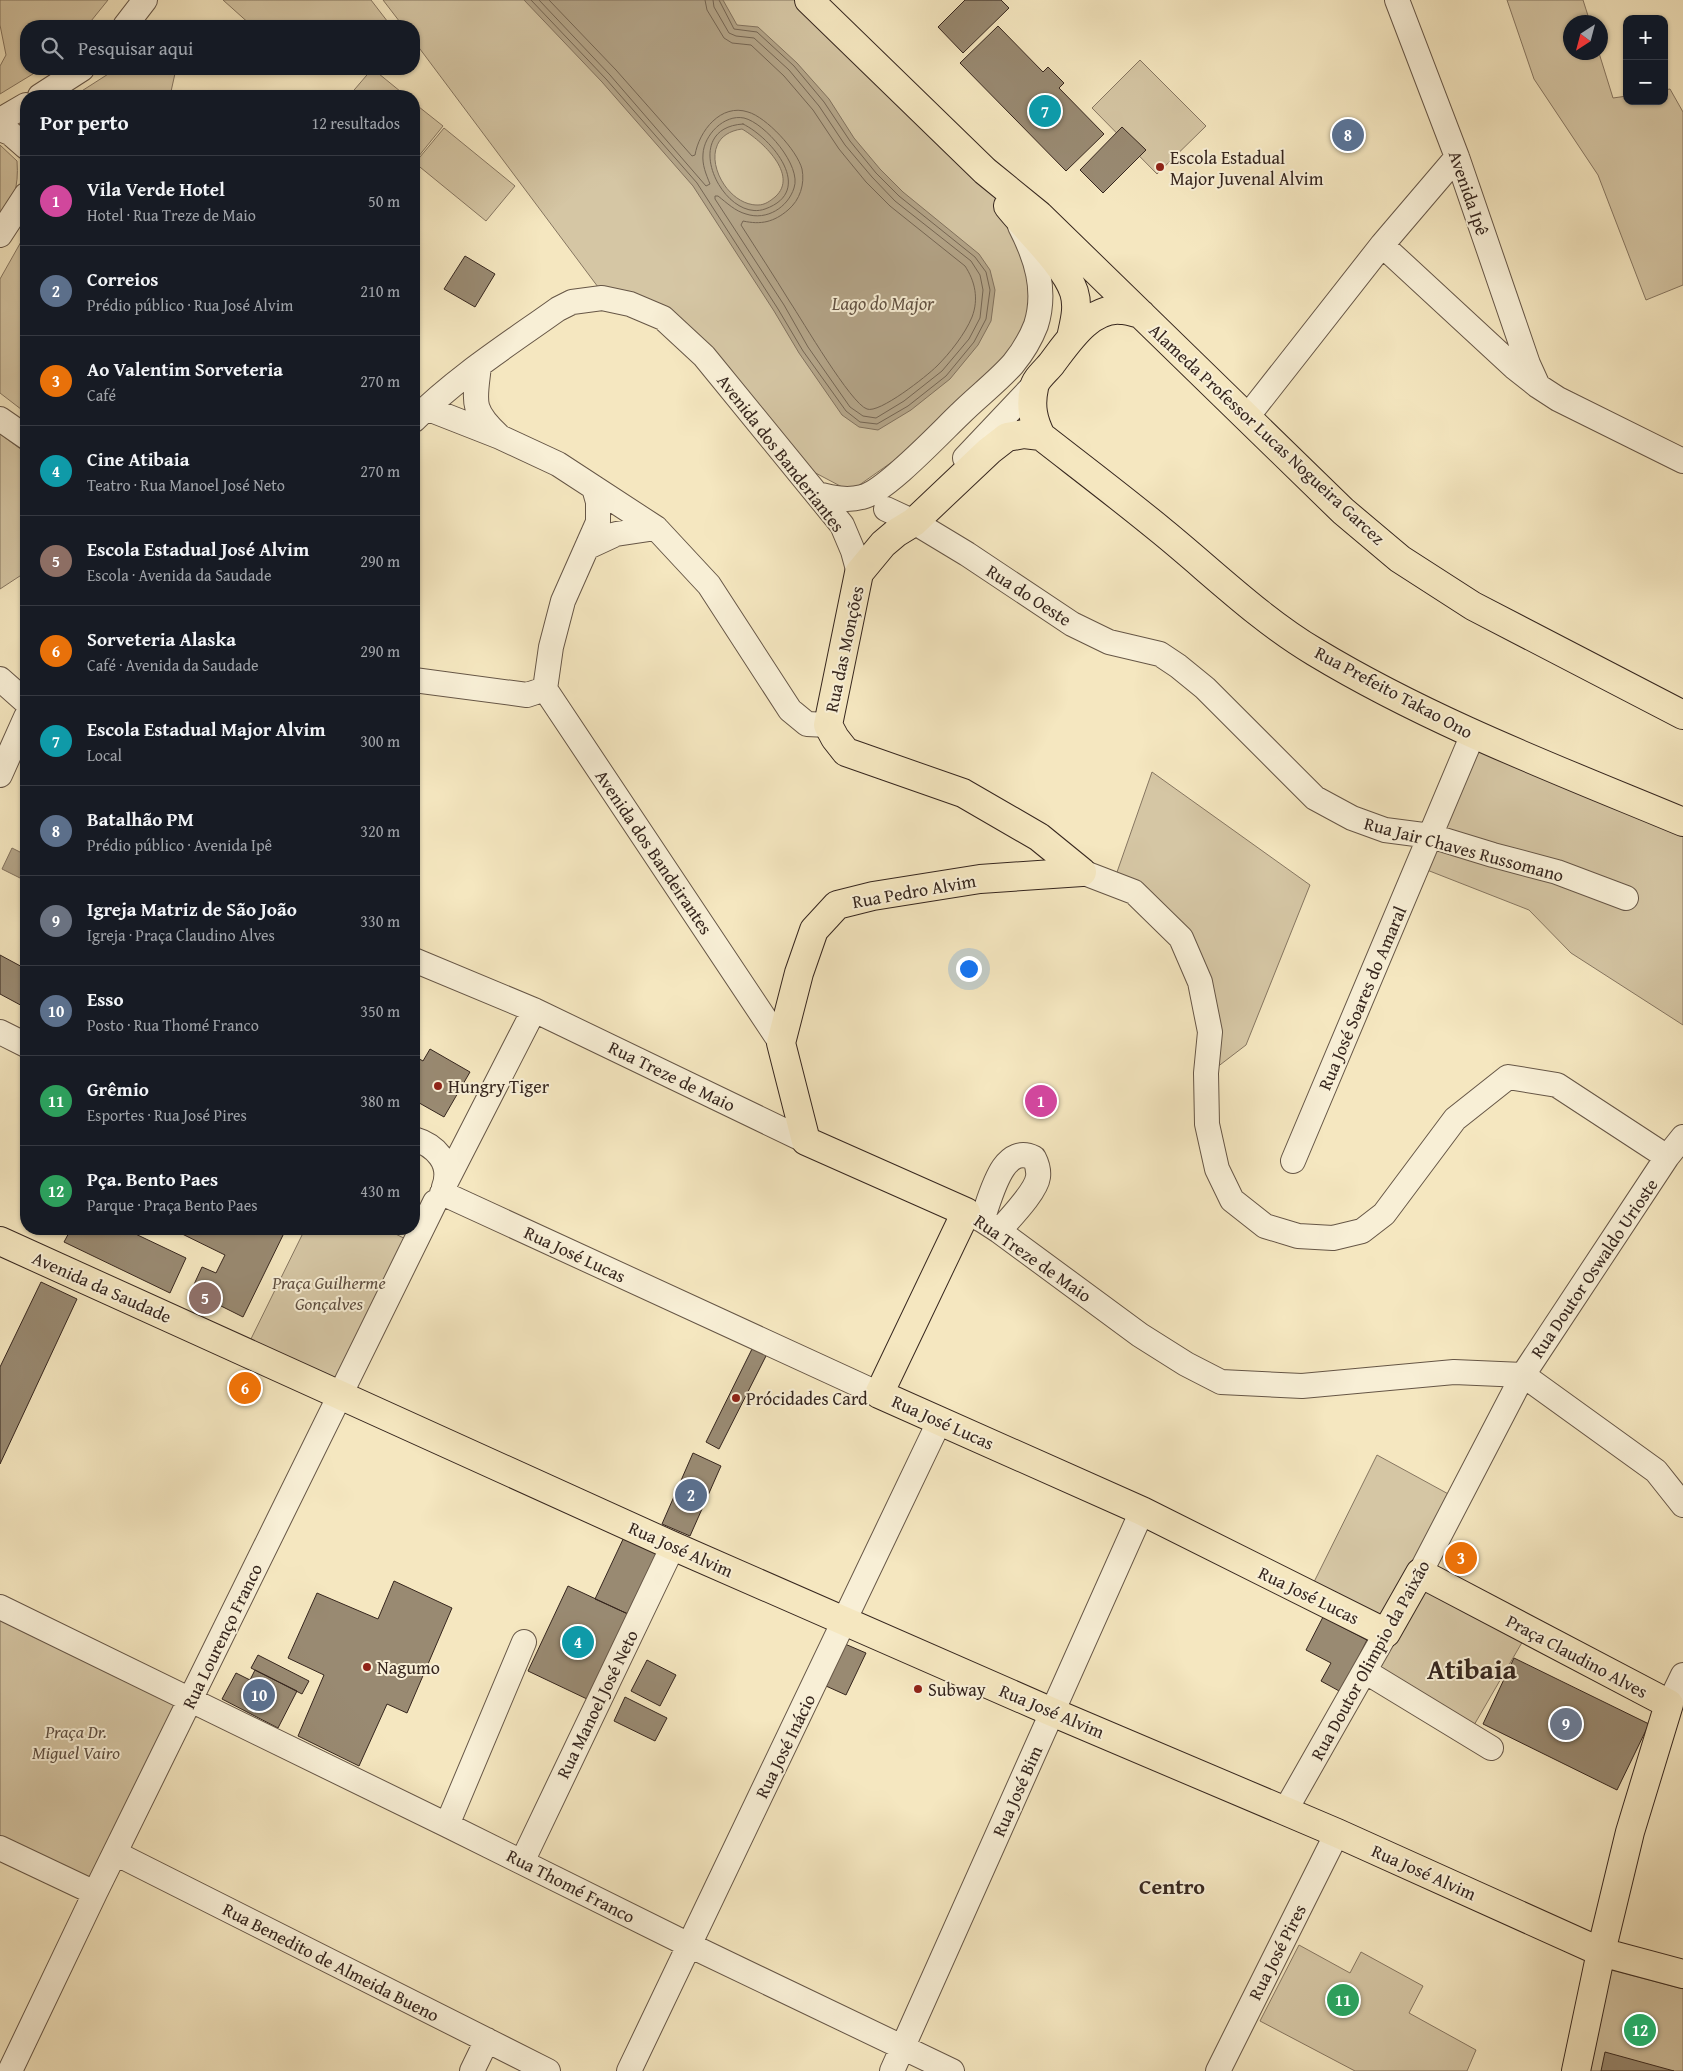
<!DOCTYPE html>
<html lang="pt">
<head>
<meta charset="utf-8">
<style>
	:root { --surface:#171b24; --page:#20242c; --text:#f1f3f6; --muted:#9ea1a6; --line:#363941; --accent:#c59692 }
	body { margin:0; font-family:"Gentium Book Plus",serif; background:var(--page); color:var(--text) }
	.controls { position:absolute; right:15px; top:15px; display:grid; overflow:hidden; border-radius:10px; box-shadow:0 1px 4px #0004 }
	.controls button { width:45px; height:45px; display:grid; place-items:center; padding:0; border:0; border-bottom:1px solid var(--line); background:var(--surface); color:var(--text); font:25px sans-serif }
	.compass { position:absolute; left:1563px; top:15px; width:45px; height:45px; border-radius:50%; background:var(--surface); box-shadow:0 1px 4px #0004; rotate:216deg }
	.you { position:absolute; left:968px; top:968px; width:18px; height:18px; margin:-12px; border:4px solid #fff; border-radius:50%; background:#1a73e8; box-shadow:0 0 0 8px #1a73e833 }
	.badge { display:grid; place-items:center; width:32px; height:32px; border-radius:50%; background:var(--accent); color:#fff; font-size:16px; font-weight:700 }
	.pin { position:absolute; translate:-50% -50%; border:2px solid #fff; box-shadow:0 1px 5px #0006 }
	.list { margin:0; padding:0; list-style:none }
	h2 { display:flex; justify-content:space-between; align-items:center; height:65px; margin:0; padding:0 20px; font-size:21px }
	h2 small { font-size:16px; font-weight:400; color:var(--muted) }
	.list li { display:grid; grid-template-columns:32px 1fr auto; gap:15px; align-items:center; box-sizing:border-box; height:90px; padding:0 20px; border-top:1px solid var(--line) }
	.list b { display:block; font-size:19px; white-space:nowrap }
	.list p { margin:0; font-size:16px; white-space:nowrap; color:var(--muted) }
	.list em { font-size:16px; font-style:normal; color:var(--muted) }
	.icon { flex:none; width:28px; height:28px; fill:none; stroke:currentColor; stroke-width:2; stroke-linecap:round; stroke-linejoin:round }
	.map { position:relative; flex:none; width:1683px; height:2071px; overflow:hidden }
	.search { position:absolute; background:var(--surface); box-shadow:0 1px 4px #0004; left:20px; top:20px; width:400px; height:55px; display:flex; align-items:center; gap:12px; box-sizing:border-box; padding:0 18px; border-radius:20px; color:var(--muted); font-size:19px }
	.panel { position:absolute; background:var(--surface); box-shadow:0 1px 4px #0004; left:20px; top:90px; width:400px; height:1145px; border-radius:20px }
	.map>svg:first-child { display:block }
	.green { fill:#d5c6a4; stroke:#867661 }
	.water { fill:#b4a589; stroke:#82725e; fill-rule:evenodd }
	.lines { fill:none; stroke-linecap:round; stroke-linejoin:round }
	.shore { stroke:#756654; stroke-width:1 }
	.building { fill:#998a72; stroke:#36261e }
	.minor-casing { stroke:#665646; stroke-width:26 }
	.major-casing { stroke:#36261e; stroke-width:30 }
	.minor { stroke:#f8efd6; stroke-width:24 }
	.major { stroke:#f5e7c0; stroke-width:28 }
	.poi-dot { fill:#8f2418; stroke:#f8efd6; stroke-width:2 }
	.labels { text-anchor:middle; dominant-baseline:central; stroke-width:4; stroke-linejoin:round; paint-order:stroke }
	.poi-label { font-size:18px; fill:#36261e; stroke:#f8efd6; text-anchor:start }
	.street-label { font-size:18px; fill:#36261e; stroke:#f8efd6 }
	.park-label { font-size:18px; font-style:italic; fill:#5e4e40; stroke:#f8efd6 }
	.water-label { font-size:19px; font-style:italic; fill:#625243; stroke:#f8efd6 }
	.district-label { font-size:22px; font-weight:bold; fill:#36261e; stroke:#f8efd6 }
	.town-label { font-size:28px; font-weight:bold; fill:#36261e; stroke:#f8efd6 }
</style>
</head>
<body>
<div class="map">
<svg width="1683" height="2071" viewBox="0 0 1683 2071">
	<rect width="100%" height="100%" fill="#f5e7c0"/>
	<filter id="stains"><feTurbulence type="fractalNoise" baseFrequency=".004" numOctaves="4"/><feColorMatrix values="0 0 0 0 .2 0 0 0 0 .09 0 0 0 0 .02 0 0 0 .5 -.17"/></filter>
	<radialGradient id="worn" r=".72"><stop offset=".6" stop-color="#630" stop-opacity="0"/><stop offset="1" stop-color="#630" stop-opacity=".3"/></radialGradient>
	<path class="green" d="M0,0H108L87,26H26V69H41L0,94V66L6,55L0,25Z
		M223,0H371L391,26H252Z
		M383,0H800L983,177L1009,214L1036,300L1015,358L936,431L855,488L861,497L791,460L706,354L604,295L414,41V26H403Z
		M1507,0H1583L1590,22H1570V52L1599,53L1613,98L1627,96V101H1664V90L1670,89L1683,112V285L1646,300L1598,175L1534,79Z
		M1140,60L1206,126L1157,174L1092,108Z
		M116,69H176L170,96H76L77,94Z
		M372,69H373L406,96H349Z
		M414,103L443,126L414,162Z
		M444,128L515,186L486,221L415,163Z
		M0,145L17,161C19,188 13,202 0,225Z
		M26,233V413L0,393V279Z
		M0,434L26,453V572L0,589Z
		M1475,738L1683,829V1025L1571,953L1529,910L1427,870Z
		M1152,772L1310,885L1246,1045L1212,1071L1209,979L1116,875Z
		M305,1229H385L410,1241L339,1386L248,1345Z
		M1377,1455L1452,1496L1386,1619L1312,1586Z
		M1422,1586L1524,1639L1470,1732L1373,1670Z
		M0,1620L178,1703L93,1888L0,1843Z
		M1299,1945L1350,1973L1361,1952L1423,1986L1409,2013L1476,2050L1467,2071H1355L1260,2021Z
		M1611,1970L1683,1989V2071H1586Z"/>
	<path class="water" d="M524,0H723L737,25L758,27L797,63L829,99L854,138L880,169L903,192L979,254L990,270L995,290L991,321L978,345L950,379L911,410L878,430L859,427L842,415L799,353L774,311L693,186L602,82ZM742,129C761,140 800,175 775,197C770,201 765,205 758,205C721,206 691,136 742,129Z
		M12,848L26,855V881L2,869Z"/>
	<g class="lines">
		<path class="shore" d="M531,0L606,79L697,183L778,309L803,351L846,411L860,422L877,424L908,406L946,376L974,342L986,319L990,290L986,272L975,257L899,196L876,173L850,141L824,102L794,66L757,32L734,29L719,0
			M539,0L610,75L706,186L710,184C706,174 702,165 703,154C704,135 724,114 744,118C765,123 802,166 794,188C788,207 767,221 746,214C735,211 727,203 718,196H715V199L784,305L808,347L850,407L863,416L876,418L904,401L942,371L969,339L980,318L983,290L980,275L971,261L895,201L872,177L845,145L819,106L789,70L754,38L736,36L729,33L714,7L713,0
			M549,0L616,70L692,156L695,155C699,131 721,103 748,112C766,117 797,150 802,169C805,184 800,200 788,210C774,222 761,225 743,221L741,225C757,250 774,276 790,302C802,320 851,404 867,409C879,414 927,376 937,366C950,353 965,334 972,317C979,299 975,281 965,266L890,206L866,182L839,149L813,110L784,76L751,45L732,43L724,38L707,10L705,0
			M743,124C772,138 816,191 765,209C723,224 677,128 743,124Z"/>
	</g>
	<path class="building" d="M965,0H1001L1009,8L963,53L938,27Z
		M998,26L1043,72L1048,67L1064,83L1059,88L1104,134L1066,171L960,63Z
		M1122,127L1146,150L1103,193L1080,170Z
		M465,256L495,274L475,307L444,289Z
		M0,955L26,969V1008L0,994Z
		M430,1049L470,1072L444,1117L414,1100V1056L423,1061Z
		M71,1229H125L186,1258L170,1293L64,1242Z
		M172,1229H225L236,1234L239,1229H286L243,1317L191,1291L202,1267L216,1273L225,1255Z
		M41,1282L77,1299L0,1464V1367Z
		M753,1347L767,1354L719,1449L706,1442Z
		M693,1453L721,1466L690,1536L662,1524Z
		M625,1535L658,1550L628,1614L595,1599Z
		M394,1581L452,1608L407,1713L387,1704L359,1766L298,1736L324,1675L288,1658L317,1593L378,1619Z
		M568,1586L628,1614L587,1699L528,1671Z
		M1323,1617L1367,1640L1341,1692L1321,1681L1331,1663L1306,1650Z
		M845,1644L866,1653L846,1695L826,1686Z
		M258,1655L309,1681L302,1694L251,1668Z
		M1514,1658L1649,1724L1617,1790L1483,1724Z
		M647,1660L676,1675L660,1706L631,1691Z
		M255,1670L297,1691L278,1728L222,1699L236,1673L250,1680Z
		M625,1697L667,1718L655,1741L614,1721Z
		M1605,2052L1674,2071H1601Z"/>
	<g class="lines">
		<g class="minor-casing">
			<path id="minor" d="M1397,0L1457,157L1528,364L1538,386
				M125,26L145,0
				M40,96L82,69
				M0,120L26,105
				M0,129L10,133L26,147
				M0,235L26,195
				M1382,245L1514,367L1538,386L1558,399L1683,461
				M479,366C475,401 470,409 498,435
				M426,408L500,437L558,464L656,528L709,585L790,710L807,724L828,725
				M1247,417L1382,245L1457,157
				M0,419L26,437
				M414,420C457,377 509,344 558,309L572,302L602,298L630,304L663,318L704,356L842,525L853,551L859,573
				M965,458L1034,385
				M818,494C833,498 847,501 862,497C885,492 941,432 960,414C977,397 997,382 1013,364C1022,353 1031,338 1036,325C1047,290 1036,257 1020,226
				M886,509L914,522L967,554L1072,624L1109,642L1160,654L1178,666L1205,688L1315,798L1352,818L1385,830L1431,836L1493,855L1557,872L1626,898
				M588,547L616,534L656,528
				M0,679L26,702
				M414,680L527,695L545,689
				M545,689L781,1043
				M545,689L551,647L563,601L598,522V502L594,488
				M0,775L26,717
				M1082,872L1134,892L1181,938L1200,982L1210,1032L1206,1073L1207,1124L1217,1169L1232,1200L1265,1226L1298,1236L1333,1238L1362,1231L1384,1214L1455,1119L1508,1077L1557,1085L1667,1157
				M414,960L534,1010L806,1141
				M0,1032L26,1045
				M414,1139C435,1145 453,1163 444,1187
				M1293,1161L1473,734
				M446,1182L534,1010
				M442,1193L879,1394
				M966,1212L982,1220L999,1231L1140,1335L1186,1364L1221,1382L1302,1386L1454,1372L1523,1375
				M982,1220C991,1197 1002,1142 1034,1158C1037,1164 1039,1170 1038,1177C1036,1192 1009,1219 999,1231
				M1523,1375L1656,1471L1683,1505
				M1420,1573L1523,1375L1667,1157L1683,1137
				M0,1607L447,1825L689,1945L952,2071
				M1366,1672L1491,1748
				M1669,1704L1683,1675
				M1285,1811L1386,1633
				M447,1825L524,1642
				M0,1848L95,1893
				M115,1853L548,2071
				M522,1862L673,1546
				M10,2071L95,1893L435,1202
				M472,2071L487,2040
				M629,2071L940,1420
				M892,2071L1142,1511
				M1218,2071L1337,1833"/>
		</g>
		<g class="major-casing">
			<path id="major" d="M809,0L985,171L1039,215L1343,511L1400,559L1473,606L1683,715
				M1008,206C1027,230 1065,265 1074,292C1079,308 1074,323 1071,338
				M1141,314C1135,313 1129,310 1122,310C1091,306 1068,342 1052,363C1047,370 1035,379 1034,388C1030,406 1033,420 1041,436C1082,468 1123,499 1163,532C1212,572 1261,620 1315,652C1431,722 1558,770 1683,822
				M1041,436L1024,434L1007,437L989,451L914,522L896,533L883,544L859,573L828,725L835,738L846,752L963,793L1039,837L1082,872
				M1082,872L980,879L873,896L837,905L814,930L799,973L781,1043L806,1141L966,1212L879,1394L1142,1511L1386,1633L1420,1573L1669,1704L1630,1832L1601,1952L1576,2071
				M0,1241L673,1546L1052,1712L1337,1833L1601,1952L1683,1974"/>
		</g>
		<use href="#minor" class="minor"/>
		<use href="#major" class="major"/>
	</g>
	<g class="poi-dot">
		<circle cx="1160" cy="167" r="5"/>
		<circle cx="438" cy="1086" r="5"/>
		<circle cx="736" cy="1398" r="5"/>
		<circle cx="367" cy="1667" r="5"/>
		<circle cx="918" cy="1689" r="5"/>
	</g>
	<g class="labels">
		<g class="poi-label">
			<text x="1170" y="157">Escola Estadual<tspan x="1170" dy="21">Major Juvenal Alvim</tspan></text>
			<text x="448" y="1086">Hungry Tiger</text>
			<text x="746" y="1398">Prócidades Card</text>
			<text x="377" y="1667">Nagumo</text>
			<text x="928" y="1689">Subway</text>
		</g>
		<g class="street-label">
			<text transform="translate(1469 193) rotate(71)">Avenida Ipê</text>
			<text transform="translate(1267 434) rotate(43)">Alameda Professor Lucas Nogueira Garcez</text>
			<text transform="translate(781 453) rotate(52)">Avenida dos Banderiantes</text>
			<text transform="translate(1029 595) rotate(33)">Rua do Oeste</text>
			<text transform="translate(844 649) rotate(-78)">Rua das Monções</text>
			<text transform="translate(1394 692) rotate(28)">Rua Prefeito Takao Ono</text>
			<text transform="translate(1464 849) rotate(15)">Rua Jair Chaves Russomano</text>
			<text transform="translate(654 852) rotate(56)">Avenida dos Bandeirantes</text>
			<text transform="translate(914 891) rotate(-10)">Rua Pedro Alvim</text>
			<text transform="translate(1362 998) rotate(-67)">Rua José Soares do Amaral</text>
			<text transform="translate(672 1076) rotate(26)">Rua Treze de Maio</text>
			<text transform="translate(575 1254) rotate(25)">Rua José Lucas</text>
			<text transform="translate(1033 1258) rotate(35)">Rua Treze de Maio</text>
			<text transform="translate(1594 1268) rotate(-56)">Rua Doutor Oswaldo Urioste</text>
			<text transform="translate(102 1287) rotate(24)">Avenida da Saudade</text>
			<text transform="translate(943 1422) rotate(24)">Rua José Lucas</text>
			<text transform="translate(681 1549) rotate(24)">Rua José Alvim</text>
			<text transform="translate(1309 1595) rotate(26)">Rua José Lucas</text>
			<text transform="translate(222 1636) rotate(-64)">Rua Lourenço Franco</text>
			<text transform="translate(1577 1656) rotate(28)">Praça Claudino Alves</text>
			<text transform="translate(1370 1660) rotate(-61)">Rua Doutor Olimpio da Paixão</text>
			<text transform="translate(597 1704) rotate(-64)">Rua Manoel José Neto</text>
			<text transform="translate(1052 1711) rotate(23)">Rua José Alvim</text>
			<text transform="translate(785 1746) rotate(-64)">Rua José Inácio</text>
			<text transform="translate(1017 1791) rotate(-66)">Rua José Bim</text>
			<text transform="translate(1424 1872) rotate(24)">Rua José Alvim</text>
			<text transform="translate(571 1886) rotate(27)">Rua Thomé Franco</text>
			<text transform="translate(1277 1952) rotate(-63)">Rua José Pires</text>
			<text transform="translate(331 1962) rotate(27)">Rua Benedito de Almeida Bueno</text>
		</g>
		<g class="park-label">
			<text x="329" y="1282">Praça Guilherme<tspan x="329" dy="21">Gonçalves</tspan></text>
			<text x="76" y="1731">Praça Dr.<tspan x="76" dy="21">Miguel Vairo</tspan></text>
		</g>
		<g class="water-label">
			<text x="883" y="303">Lago do Major</text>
		</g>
		<g class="district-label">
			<text x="1172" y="1886">Centro</text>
		</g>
		<g class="town-label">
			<text x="1472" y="1668">Atibaia</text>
		</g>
	</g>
	<rect width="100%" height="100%" filter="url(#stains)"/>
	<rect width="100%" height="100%" fill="url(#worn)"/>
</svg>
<div class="controls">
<button>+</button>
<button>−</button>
</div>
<svg class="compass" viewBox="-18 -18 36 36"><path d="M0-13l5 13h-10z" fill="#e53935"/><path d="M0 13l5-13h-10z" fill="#9ea1a6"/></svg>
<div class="you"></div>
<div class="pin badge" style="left:1041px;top:1101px;background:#d1479c">1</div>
<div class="pin badge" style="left:691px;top:1495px;background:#5c6f8a">2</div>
<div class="pin badge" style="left:1461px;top:1558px;background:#e8710a">3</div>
<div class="pin badge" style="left:578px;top:1642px;background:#0f9aa8">4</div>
<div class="pin badge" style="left:205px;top:1298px;background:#8d6e63">5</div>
<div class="pin badge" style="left:245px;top:1388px;background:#e8710a">6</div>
<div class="pin badge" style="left:1045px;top:111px;background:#0f9aa8">7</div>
<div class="pin badge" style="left:1348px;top:135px;background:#5c6f8a">8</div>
<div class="pin badge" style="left:1566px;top:1724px;background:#6b7280">9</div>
<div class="pin badge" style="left:259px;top:1695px;background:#5c6f8a">10</div>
<div class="pin badge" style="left:1343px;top:2000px;background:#2e9e5b">11</div>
<div class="pin badge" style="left:1640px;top:2030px;background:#2e9e5b">12</div>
<div class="search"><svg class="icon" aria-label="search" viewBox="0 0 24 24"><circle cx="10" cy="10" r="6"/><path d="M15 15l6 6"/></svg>Pesquisar aqui</div>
<section class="panel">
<h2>Por perto<small>12 resultados</small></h2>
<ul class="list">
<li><span class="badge" style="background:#d1479c">1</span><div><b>Vila Verde Hotel</b><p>Hotel · Rua Treze de Maio</p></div><em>50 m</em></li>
<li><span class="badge" style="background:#5c6f8a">2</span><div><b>Correios</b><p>Prédio público · Rua José Alvim</p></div><em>210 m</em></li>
<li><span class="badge" style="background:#e8710a">3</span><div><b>Ao Valentim Sorveteria</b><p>Café</p></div><em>270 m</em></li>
<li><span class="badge" style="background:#0f9aa8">4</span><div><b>Cine Atibaia</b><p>Teatro · Rua Manoel José Neto</p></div><em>270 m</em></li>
<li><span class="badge" style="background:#8d6e63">5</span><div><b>Escola Estadual José Alvim</b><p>Escola · Avenida da Saudade</p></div><em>290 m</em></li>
<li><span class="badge" style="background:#e8710a">6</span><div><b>Sorveteria Alaska</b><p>Café · Avenida da Saudade</p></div><em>290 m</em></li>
<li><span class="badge" style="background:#0f9aa8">7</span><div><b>Escola Estadual Major Alvim</b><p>Local</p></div><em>300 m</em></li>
<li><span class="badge" style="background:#5c6f8a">8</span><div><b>Batalhão PM</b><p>Prédio público · Avenida Ipê</p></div><em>320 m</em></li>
<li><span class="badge" style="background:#6b7280">9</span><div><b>Igreja Matriz de São João</b><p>Igreja · Praça Claudino Alves</p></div><em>330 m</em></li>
<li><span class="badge" style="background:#5c6f8a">10</span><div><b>Esso</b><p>Posto · Rua Thomé Franco</p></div><em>350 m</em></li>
<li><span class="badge" style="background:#2e9e5b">11</span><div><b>Grêmio</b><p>Esportes · Rua José Pires</p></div><em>380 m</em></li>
<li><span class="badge" style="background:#2e9e5b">12</span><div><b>Pça. Bento Paes</b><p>Parque · Praça Bento Paes</p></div><em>430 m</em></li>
</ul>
</section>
</div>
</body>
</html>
